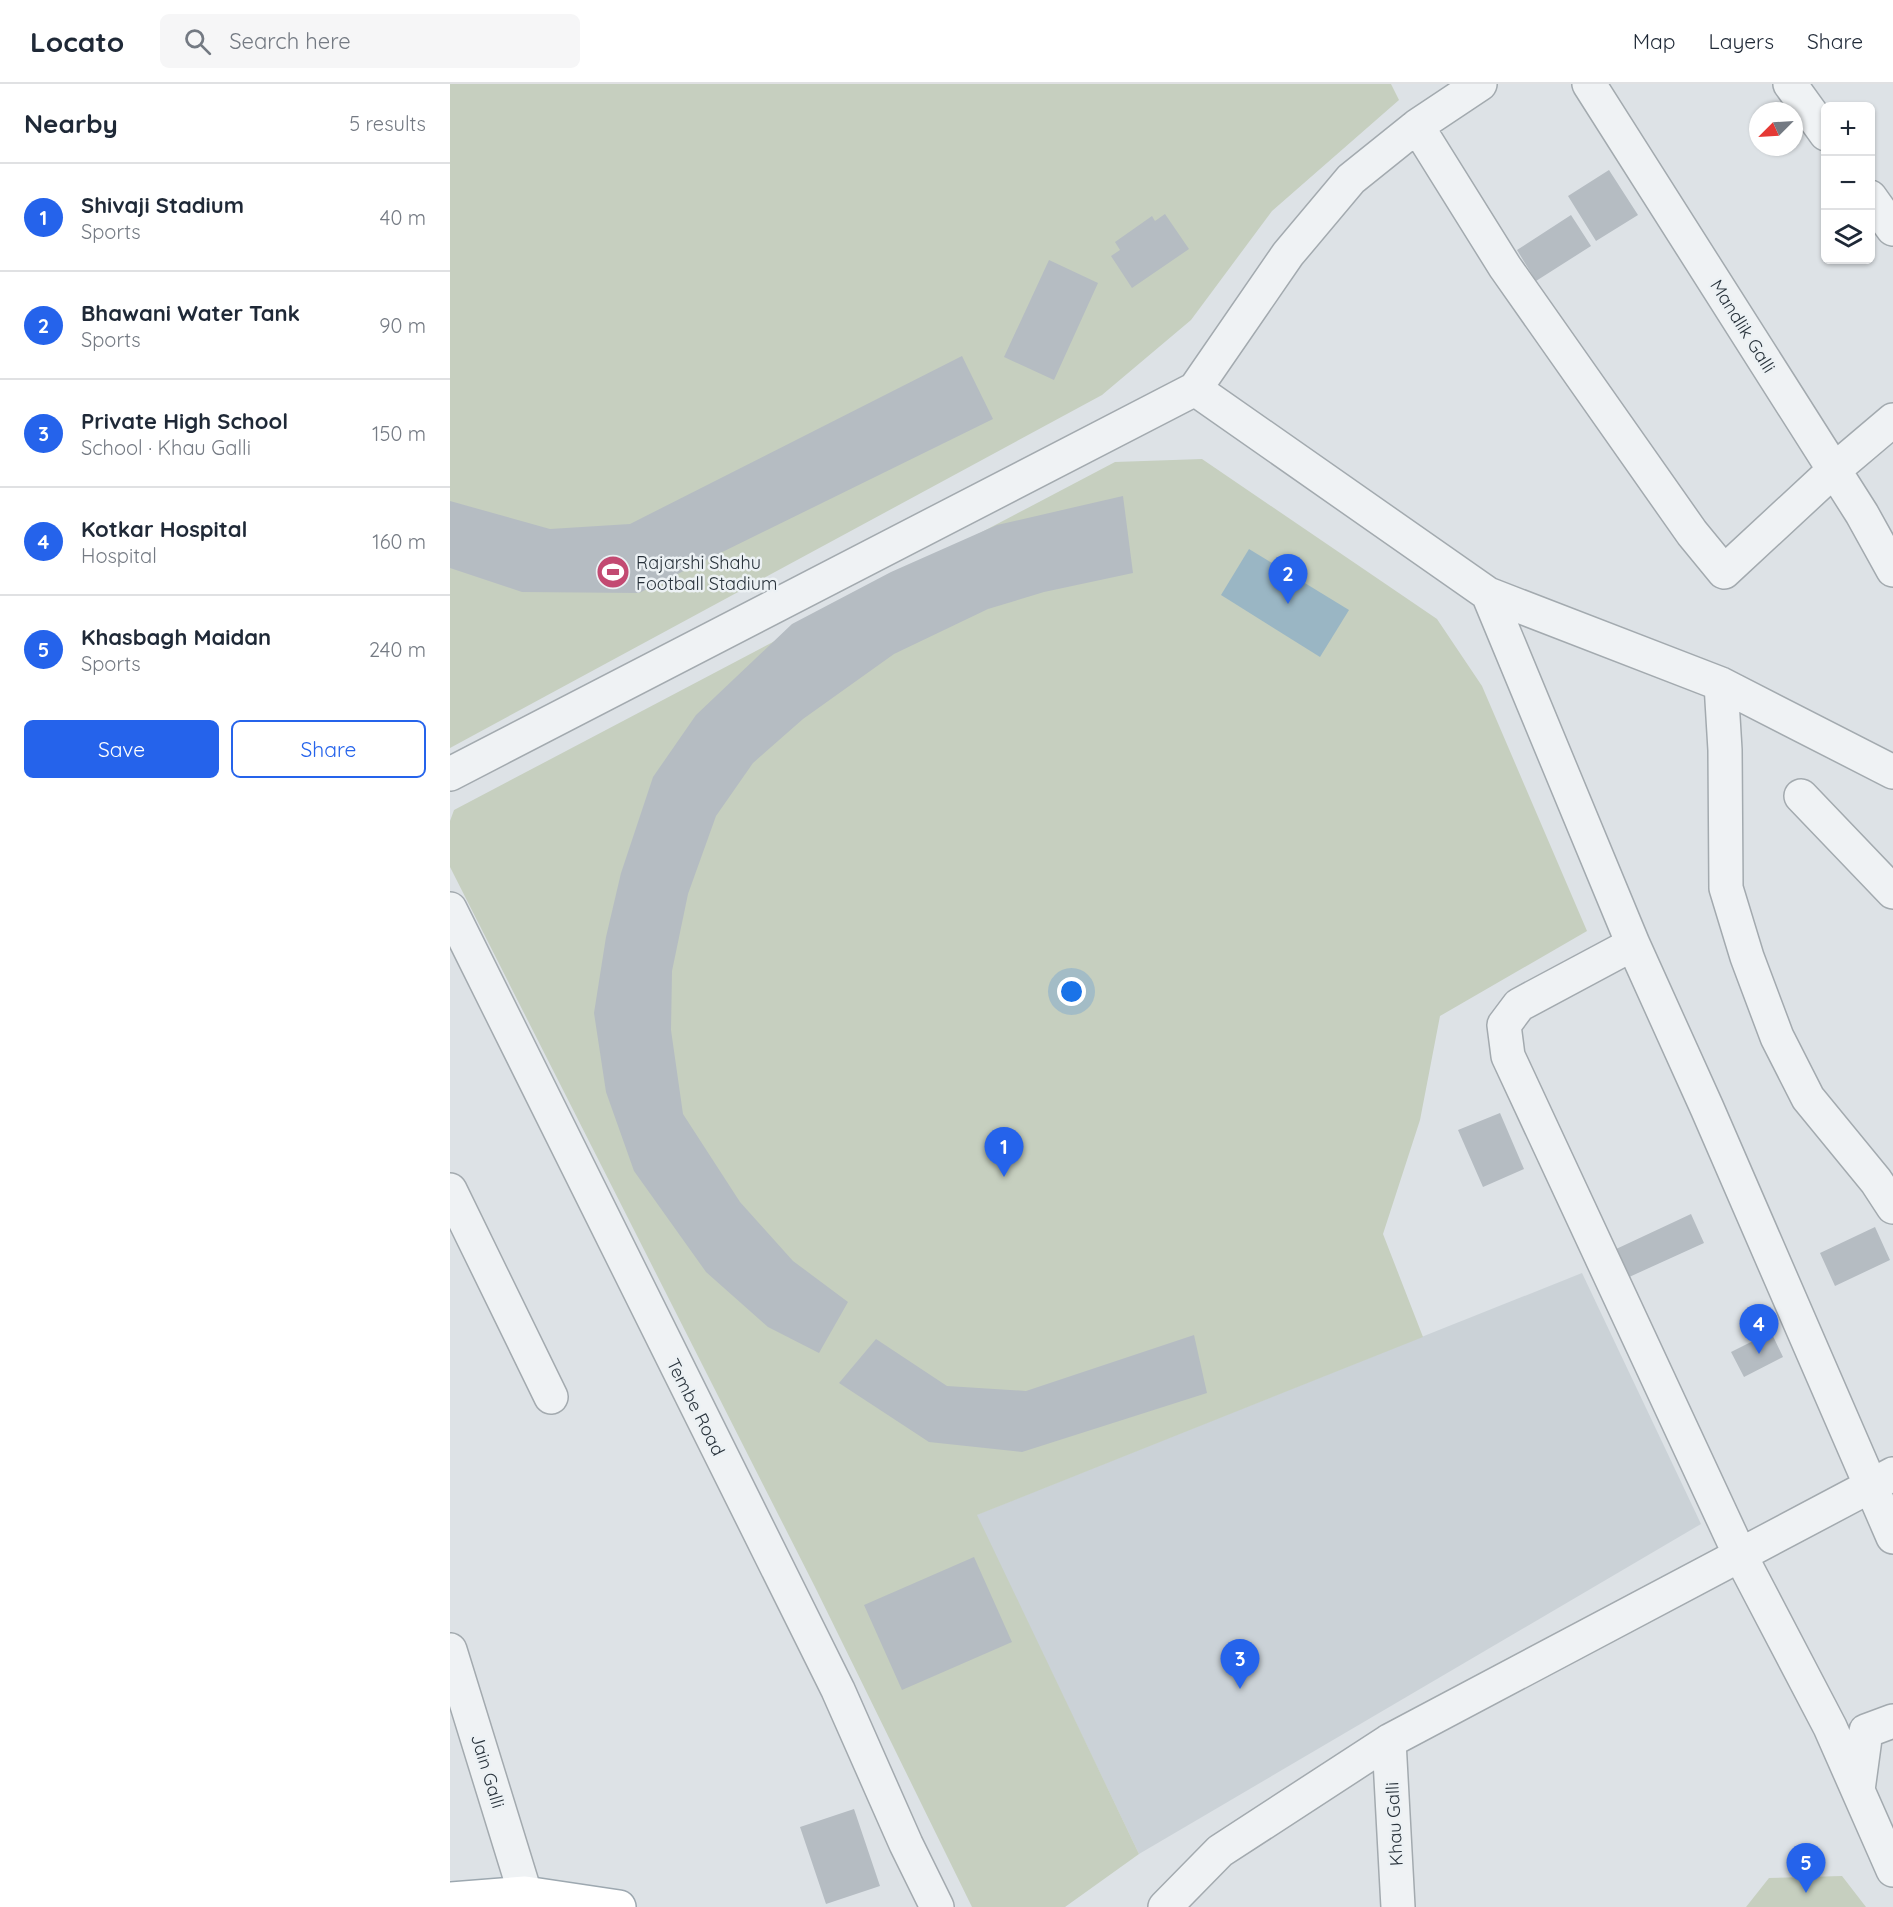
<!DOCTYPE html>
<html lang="en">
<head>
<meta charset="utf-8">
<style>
	:root { --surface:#fff; --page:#f6f6f7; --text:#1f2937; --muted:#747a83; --line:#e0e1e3; --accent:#2563eb }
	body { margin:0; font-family:Quicksand,sans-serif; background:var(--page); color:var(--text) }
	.controls { position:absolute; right:18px; top:18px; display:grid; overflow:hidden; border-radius:9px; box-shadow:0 2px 4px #0004 }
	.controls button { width:54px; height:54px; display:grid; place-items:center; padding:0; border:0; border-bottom:2px solid var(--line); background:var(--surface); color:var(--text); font:30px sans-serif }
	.compass { position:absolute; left:1299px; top:18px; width:54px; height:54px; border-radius:50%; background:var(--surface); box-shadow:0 2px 4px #0004; rotate:246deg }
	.you { position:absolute; left:622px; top:908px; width:21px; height:21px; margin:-15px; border:4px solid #fff; border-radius:50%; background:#1a73e8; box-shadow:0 0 0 9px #1a73e833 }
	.badge { display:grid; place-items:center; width:39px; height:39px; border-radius:50%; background:var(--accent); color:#fff; font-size:20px; font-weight:700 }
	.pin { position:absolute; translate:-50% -50px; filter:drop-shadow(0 2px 3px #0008) }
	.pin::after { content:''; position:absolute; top:32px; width:21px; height:18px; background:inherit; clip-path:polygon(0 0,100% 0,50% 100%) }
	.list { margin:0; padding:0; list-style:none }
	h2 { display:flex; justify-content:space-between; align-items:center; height:78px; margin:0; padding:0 24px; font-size:26px }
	h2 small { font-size:20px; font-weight:400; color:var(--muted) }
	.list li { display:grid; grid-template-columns:39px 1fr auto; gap:18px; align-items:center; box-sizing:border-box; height:108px; padding:0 24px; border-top:2px solid var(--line) }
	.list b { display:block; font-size:22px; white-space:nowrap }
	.list p { margin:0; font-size:20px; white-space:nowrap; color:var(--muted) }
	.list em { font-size:20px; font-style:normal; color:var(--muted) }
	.actions { display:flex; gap:12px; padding:18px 24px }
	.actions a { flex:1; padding:14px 0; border:2px solid var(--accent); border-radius:9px; text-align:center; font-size:21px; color:var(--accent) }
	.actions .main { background:var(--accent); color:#fff }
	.icon { flex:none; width:33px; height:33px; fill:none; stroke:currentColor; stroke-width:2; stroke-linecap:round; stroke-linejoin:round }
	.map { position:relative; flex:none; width:1443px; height:1823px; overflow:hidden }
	header { display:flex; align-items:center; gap:36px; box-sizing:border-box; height:84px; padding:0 30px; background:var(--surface); border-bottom:2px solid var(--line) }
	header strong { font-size:28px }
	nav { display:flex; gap:33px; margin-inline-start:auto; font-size:21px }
	.search { width:420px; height:54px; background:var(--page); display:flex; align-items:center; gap:15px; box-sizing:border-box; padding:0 21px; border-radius:9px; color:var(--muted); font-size:22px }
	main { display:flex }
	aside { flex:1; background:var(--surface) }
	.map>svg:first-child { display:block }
	.built { fill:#cbd2d7 }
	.green { fill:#c6cfbf }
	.water { fill:#9ab6c4 }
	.building { fill:#b5bcc2 }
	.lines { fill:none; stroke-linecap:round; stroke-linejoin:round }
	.minor-casing { stroke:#a3aaaf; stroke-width:36 }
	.major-casing { stroke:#9da8b0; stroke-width:36 }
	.minor { stroke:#eff2f4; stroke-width:33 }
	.major { stroke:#fff; stroke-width:33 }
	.labels { text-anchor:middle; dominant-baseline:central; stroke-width:5; stroke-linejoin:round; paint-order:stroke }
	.street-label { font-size:18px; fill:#28323b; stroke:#ecf1f4 }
	.poi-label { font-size:18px; fill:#28323b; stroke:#ecf1f4; text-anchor:start }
</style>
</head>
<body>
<header>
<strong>Locato</strong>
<div class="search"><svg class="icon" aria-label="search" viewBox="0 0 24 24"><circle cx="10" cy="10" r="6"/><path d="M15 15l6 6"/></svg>Search here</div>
<nav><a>Map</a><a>Layers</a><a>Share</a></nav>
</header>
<main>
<aside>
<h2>Nearby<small>5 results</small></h2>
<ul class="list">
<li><span class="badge">1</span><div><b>Shivaji Stadium</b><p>Sports</p></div><em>40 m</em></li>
<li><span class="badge">2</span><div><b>Bhawani Water Tank</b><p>Sports</p></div><em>90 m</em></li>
<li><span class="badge">3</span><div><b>Private High School</b><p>School · Khau Galli</p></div><em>150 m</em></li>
<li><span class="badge">4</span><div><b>Kotkar Hospital</b><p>Hospital</p></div><em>160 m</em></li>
<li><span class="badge">5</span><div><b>Khasbagh Maidan</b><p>Sports</p></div><em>240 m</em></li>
</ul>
<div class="actions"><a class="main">Save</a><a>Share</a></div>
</aside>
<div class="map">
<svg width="1443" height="1823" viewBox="0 0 1443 1823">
	<rect width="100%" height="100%" fill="#dde2e6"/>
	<path class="built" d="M1132,1189L1251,1440L689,1770L526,1431Z"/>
	<path class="green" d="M0,0H941L949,16L822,127L741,236L652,311L0,664Z
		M752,375L987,535L1032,602L1137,847L990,932L970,1036L933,1150L973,1253L527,1431L689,1770L615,1823H522L365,1503L0,783V737L4,726L665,378Z
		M1392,1792L1416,1823H1296L1319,1794Z"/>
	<path class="water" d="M799,465L899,526L870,573L771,511Z"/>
	<path class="building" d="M1159,86L1188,131L1146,157L1118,112Z
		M715,130L739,165L682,204L661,172L670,166L665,158L702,132L705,137Z
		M1121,131L1141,162L1086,197L1067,166Z
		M599,176L648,199L604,296L554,273Z
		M512,272L543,335L189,509L72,508L0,484V417L100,445L180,440Z
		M673,412L683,489L594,508L538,525L444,570L353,635L303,679L266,732L238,810L222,887L221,946L233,1030L290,1118L343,1177L398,1218L369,1269L318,1243L256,1188L184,1087L156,1008L144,929L156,853L171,789L203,693L246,631L342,540L441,488L547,441Z
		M1050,1029L1074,1085L1033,1103L1008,1046Z
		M1241,1130L1254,1159L1177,1194L1164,1166Z
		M1425,1143L1440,1176L1385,1202L1370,1169Z
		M1321,1248L1333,1273L1294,1293L1281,1268Z
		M744,1251L757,1309L572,1368L479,1358L389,1299L426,1255L497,1302L576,1307Z
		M524,1473L562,1558L452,1606L414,1521Z
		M404,1725L430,1802L376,1820L350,1743Z"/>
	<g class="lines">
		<g class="minor-casing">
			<path id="minor" d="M1030,0L967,42L901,95L838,170L745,305L1038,510L1271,600L1443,688
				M1139,0L1412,430L1443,486
				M1340,0L1376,50
				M967,42L1055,183L1242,449L1274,488L1384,386L1443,336
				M1420,113L1443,145
				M1038,510L1183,860L1257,1024L1443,1453
				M1271,600L1275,666L1276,804L1297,873L1327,953L1358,1014L1426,1097L1443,1123
				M0,690L745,305
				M1351,712L1443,808
				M0,825L388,1606L456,1760L487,1823
				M1183,860L1069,921L1054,941L1058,972L1290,1471L1380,1643L1443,1786
				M0,1106L101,1313
				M0,1566L75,1809
				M939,1657L948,1823
				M1408,1706L1416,1647L1443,1637
				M715,1823L770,1767L939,1657L1443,1390"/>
		</g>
		<g class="major-casing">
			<path id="major" d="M0,1815L75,1809L169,1823"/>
		</g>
		<use href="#minor" class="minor"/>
		<use href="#major" class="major"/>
	</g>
	<defs>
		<g id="stadium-disc" transform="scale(1.725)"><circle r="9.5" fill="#c34a72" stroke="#ecf1f4"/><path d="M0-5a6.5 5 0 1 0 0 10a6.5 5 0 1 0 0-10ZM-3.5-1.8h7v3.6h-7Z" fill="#fff"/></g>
	</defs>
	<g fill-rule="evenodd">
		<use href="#stadium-disc" x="163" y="488"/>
	</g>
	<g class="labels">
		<g class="street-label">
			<text transform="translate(1293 242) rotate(58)">Mandlik Galli</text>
			<text transform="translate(246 1323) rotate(63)">Tembe Road</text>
			<text transform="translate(38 1687) rotate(73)">Jain Galli</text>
			<text transform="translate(944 1740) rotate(-93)">Khau Galli</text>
		</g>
		<g class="poi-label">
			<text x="186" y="478">Rajarshi Shahu<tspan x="186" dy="21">Football Stadium</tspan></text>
		</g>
	</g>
</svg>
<div class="controls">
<button>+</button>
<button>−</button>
<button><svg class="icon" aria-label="layers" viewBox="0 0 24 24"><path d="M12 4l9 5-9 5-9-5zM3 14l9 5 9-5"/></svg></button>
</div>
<svg class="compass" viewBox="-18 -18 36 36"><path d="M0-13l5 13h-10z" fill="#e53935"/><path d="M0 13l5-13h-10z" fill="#747a83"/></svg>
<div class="you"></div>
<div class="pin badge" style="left:554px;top:1093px">1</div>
<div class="pin badge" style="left:838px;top:520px">2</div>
<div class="pin badge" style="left:790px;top:1605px">3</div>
<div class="pin badge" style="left:1309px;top:1270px">4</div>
<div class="pin badge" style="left:1356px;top:1809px">5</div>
</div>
</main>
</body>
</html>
